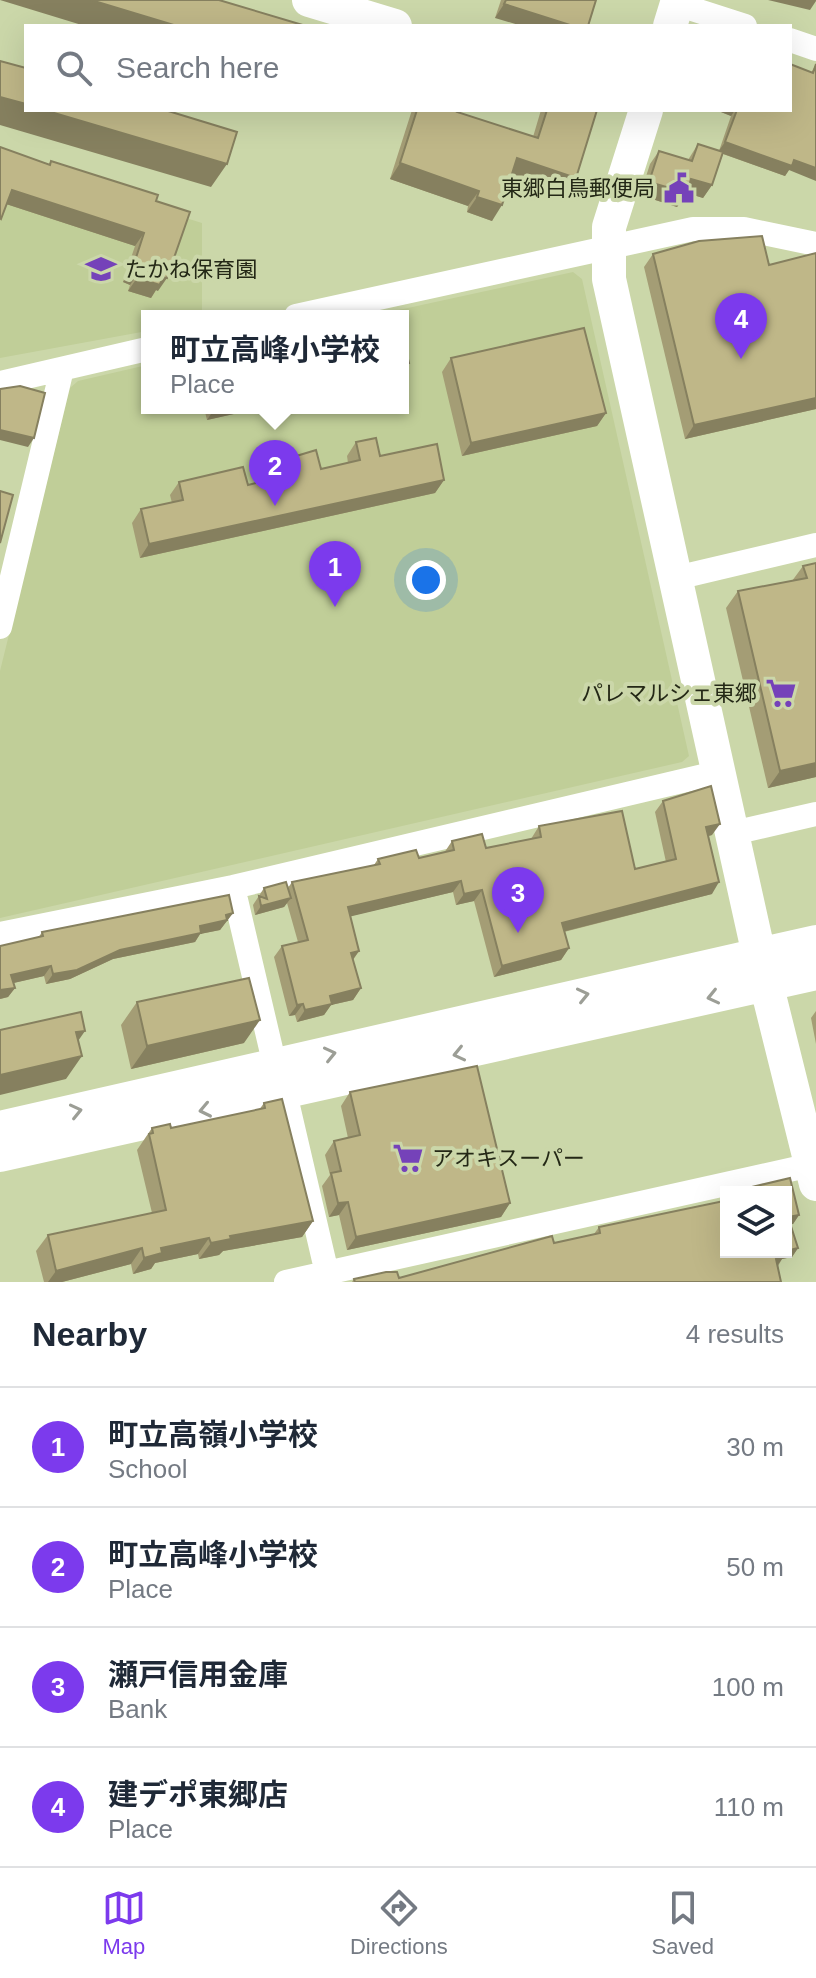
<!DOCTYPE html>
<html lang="en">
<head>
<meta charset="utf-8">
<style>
	:root { --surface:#fff; --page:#f2f2f3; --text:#1f2937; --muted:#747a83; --line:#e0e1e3; --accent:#7c3aed }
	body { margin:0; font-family:Helvetica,"Noto Sans JP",sans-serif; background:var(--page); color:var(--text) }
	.controls { position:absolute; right:24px; bottom:24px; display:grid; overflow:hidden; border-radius:0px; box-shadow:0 8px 32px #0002 }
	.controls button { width:72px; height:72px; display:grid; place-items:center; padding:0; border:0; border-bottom:2px solid var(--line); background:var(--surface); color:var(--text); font:40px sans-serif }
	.you { position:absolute; left:426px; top:580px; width:28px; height:28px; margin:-20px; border:6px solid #fff; border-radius:50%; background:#1a73e8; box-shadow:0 0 0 12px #1a73e833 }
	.badge { display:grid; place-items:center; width:52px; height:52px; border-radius:50%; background:var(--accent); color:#fff; font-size:26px; font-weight:700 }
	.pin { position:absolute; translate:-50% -66px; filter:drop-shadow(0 2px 4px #0008) }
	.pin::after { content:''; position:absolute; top:42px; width:28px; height:24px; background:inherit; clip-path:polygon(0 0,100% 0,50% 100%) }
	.popup { position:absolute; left:141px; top:310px; width:268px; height:104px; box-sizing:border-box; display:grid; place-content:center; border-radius:0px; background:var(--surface); filter:drop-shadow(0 2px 6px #0005); font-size:26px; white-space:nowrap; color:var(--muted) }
	.popup b { font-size:30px; color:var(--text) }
	.popup::after { content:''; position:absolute; left:50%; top:100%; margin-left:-16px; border:16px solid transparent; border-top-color:var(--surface) }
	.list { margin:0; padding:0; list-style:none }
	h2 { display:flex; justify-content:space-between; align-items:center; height:104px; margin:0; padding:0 32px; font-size:34px }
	h2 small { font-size:26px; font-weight:400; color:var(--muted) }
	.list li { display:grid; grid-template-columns:52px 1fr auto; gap:24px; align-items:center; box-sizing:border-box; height:120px; padding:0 32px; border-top:2px solid var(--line) }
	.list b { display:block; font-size:30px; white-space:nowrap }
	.list p { margin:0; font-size:26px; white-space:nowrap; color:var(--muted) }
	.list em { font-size:26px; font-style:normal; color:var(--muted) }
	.icon { flex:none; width:44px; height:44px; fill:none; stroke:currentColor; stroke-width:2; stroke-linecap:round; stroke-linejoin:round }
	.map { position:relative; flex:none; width:816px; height:1282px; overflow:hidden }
	.search { position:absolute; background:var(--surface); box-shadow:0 8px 32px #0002; left:24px; right:24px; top:24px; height:88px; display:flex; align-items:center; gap:20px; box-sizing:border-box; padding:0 28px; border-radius:0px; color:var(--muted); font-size:30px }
	.sheet { height:584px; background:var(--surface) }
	nav { display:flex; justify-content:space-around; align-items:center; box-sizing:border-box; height:112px; border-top:2px solid var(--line); background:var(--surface); font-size:22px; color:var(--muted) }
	nav a { display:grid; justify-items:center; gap:4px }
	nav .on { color:var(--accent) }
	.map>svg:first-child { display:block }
	.built { fill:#c0ce98 }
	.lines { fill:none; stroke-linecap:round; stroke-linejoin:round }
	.street { stroke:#fff; stroke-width:24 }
	.secondary { stroke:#fff; stroke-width:34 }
	.wall { fill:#a49d75 }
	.shaded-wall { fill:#86805f }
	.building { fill:#bfb788; stroke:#86805f; stroke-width:2 }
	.oneway { stroke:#9c9e96 }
	.labels { text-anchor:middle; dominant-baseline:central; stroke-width:8; stroke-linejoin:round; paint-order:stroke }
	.poi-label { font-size:22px; fill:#242816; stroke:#cbd7a9; text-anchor:end }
</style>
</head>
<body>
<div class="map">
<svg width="816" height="1282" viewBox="0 0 816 1282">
	<rect width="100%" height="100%" fill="#cbd7a9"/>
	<path class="built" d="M0,160L202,223V316H147V331L0,358Z
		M573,272L582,279L689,756L682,762L0,918V671L70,388L78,381L147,365V408H403V316H371Z"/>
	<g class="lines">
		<path class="street" d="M677,4L745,26
			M790,40L816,49
			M296,316L693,229H744L816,244
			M0,383L147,349
			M676,578L816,545
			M0,627L62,369
			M733,833L816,814
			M233,887L275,1066
			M0,934L233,887L720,772
			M285,1093L329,1282
			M286,1282L816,1164"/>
		<path class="secondary" d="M309,0L395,26
			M670,26L678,0
			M646,110L609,227V279L759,955L816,1184
			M0,1128L816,942
			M0,1155L816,973"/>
	</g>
	<path class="wall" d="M501,0H596L495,18Z
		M816,64L789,170L785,176L723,154L712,185L703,198L687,193L677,207L640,195L650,164L659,151L688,160L698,144L719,151L731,116L716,110H790Z
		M412,110H458L457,112L533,137L541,110H597L576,178L565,193L511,175L492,221L467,212L468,206L390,179Z
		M0,147L48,165L51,161L156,201L158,291L156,290L151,298L128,291L130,285L123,282L135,246L6,204L0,220Z
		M816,253V409L685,439L644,267L653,254L769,265Z
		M451,358L606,413L597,426L462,456L442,372Z
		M204,408H260L207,420Z
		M356,442L380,456L444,480L435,493L140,558L132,523L141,509L172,503L170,495L179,482L248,485L285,476L284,470L293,457L321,469L348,463L347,456Z
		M816,563V777L768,788L726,608L738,591L792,581L803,566Z
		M663,801L712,835L709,836L712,894L564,932L569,948L561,960L494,977L474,901L456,905L453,892L350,916L359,951L353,960L361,988L353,1000L331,1005L324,1015L297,1022L295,1015L289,1016L274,957L282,946L298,942L287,903L284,907L255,915L253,905L264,888H288L292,882L374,865L378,859L419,858L444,853L452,841L486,848L531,839L539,826L635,869L666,862L655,812Z
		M233,913L220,930L200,934L195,942L113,959L70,979L46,984L44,976L13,983L15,988L8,997L0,999L42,932Z
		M137,1002L244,1043L131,1069L121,1025Z
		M816,1011V1044L811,1018Z
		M350,1092L510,1203L501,1217L347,1250L339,1215L329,1217L322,1186L330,1175L325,1155L334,1141L348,1138L341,1106Z
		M264,1103L313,1221L302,1237L223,1251L219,1255L199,1259L198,1254L155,1263L151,1269L133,1274L131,1264L62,1282H44L36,1251L48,1235L152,1213L137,1150L152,1128H171L259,1110Z
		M790,1178L799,1215L793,1224H791L798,1248L792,1257L782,1259L778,1266L781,1282H352L354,1279L386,1272H397L399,1278L552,1236L554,1243L594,1234L599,1227L719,1202L723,1197L726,1196V1252H786V1192H734Z"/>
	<path class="shaded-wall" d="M0,0H91L177,26H85Z
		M768,0H816V1L810,10Z
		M504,4L573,26H522L495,18Z
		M0,97L26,104V110H44L227,164L211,187L0,125Z
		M716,110H735L731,116Z
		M725,142L794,160L816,168V181L789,170L785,176L718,152Z
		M517,158L576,178L565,193L506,174Z
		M400,163L479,191L468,206L390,179Z
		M691,179L712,185L703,198L687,193L677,207L640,195L649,182Z
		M12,190L144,233L135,246L3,203Z
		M477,197L502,205L492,221L467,212Z
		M132,270L139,272L130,285L123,282Z
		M162,277L167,278L158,291L156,290L151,298L128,291L137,278Z
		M816,398V409L685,439L694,425Z
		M215,408H260L207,420Z
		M606,413L597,426L462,456L471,443Z
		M0,430L34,438L28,447L0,440Z
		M444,480L435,493L140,558L149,544Z
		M816,763V777L768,788L780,771Z
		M720,824L712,835L699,838L706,827Z
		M461,881L453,892L340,919L348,907Z
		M719,882L712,894L554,934L562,923Z
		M482,890L474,901L456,905L464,894Z
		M291,898L284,907L255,915L261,906Z
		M233,913L220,930L200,934L195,942L113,959L70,979L46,984L53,974L120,950L200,926Z
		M569,948L561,960L494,977L502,966Z
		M359,951L351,962V953Z
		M51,966L44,976L5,985L11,975Z
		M15,988L8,997L0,999V990Z
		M361,988L353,1000L331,1005L324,1015L297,1022L305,1010L330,996Z
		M303,1004L295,1015L289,1016L297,1005Z
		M260,1020L244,1043L131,1069L147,1046Z
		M85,1031L69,1054L76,1032Z
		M82,1056L66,1079L0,1095V1075Z
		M348,1202L339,1215L329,1217L338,1203Z
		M510,1203L501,1217L347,1250L356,1237Z
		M799,1215L793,1224L786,1225L788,1217Z
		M313,1221L302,1237L223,1251L219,1255L199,1259L211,1243L230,1236Z
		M209,1238L198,1254L155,1263L151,1269L133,1274L144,1258L161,1248Z
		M142,1248L131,1264L62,1282H48L56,1271Z
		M798,1248L792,1257L782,1259L777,1266L770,1268L782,1252H786V1251Z"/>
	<path class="building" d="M91,0H219L306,26H177Z
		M506,0H596L588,26H573L504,4Z
		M0,61L26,68V104L0,97Z
		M790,64L813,73L816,64V168L794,160L792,166L725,142L737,110H790Z
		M44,110H165L237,132L227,164Z
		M417,110H458L457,112L538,138L547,110H597L576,178L517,158L502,205L477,197L479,191L400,163Z
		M698,144L723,152L712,185L691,179L687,193L649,182L659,151L692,161Z
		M0,147L50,165L51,161L158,195L156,201L190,212L167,278L162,277L160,285L137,278L139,272L132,270L144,233L12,190L1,219L0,218Z
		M762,236L769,265L816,253V398L694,425L653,254L699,241Z
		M584,328L606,413L471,443L451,358Z
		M403,339L409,363L403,365Z
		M20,386L45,393L34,438L0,430V389Z
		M376,438L380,456L437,444L444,480L149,544L141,509L183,500L179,482L243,467L248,485L297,473L293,457L316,450L321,469L360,460L356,442Z
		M0,491L13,495L0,543Z
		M816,563V763L780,771L738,591L807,578L803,566Z
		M711,786L720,824L706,827L719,882L562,923L569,948L502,966L482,890L464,894L461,881L348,907L359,951L351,953L361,988L330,996L332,1004L305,1010L303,1004L297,1005L282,946L308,940L292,882L380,864L378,859L416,850L419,858L454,850L452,841L482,834L486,848L541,837L539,826L622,811L635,869L676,859L663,801Z
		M286,882L291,898L261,906L259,896L267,899L264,888Z
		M229,895L233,913L226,915L227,920L200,926L201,933L120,950L77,970L53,974L51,966L11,975L15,988L0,990V946L43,936L42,932Z
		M249,978L260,1020L147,1046L137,1002Z
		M81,1012L85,1031L76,1032L82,1056L0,1075V1030Z
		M477,1066L510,1203L356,1237L348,1202L338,1203L331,1173L341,1171L334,1141L360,1135L350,1092Z
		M282,1099L313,1221L230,1236L231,1239L211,1243L209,1238L161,1248L162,1253L144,1258L142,1248L56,1271L48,1235L166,1210L149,1134L153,1133L152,1128L170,1124L171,1128L265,1108L264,1103Z
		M790,1178L799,1215L788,1217L798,1248L786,1251V1192H735V1191Z
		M726,1196V1252H783L784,1257L776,1259L781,1282H355L354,1279L386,1272H397L399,1278L552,1236L554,1243L600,1233L599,1227L724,1201L723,1197Z"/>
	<defs><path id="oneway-chevron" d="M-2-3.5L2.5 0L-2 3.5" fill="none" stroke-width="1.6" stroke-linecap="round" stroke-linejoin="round" transform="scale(2)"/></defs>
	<g class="oneway">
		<use href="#oneway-chevron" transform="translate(583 995) rotate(-13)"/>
		<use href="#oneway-chevron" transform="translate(713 997) rotate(167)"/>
		<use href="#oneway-chevron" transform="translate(330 1054) rotate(-13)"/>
		<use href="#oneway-chevron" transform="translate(459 1054) rotate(167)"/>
		<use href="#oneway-chevron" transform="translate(205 1110) rotate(168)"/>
		<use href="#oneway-chevron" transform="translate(76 1111) rotate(-13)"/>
	</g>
	<defs>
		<g id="civic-bare" transform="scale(2.4)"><path d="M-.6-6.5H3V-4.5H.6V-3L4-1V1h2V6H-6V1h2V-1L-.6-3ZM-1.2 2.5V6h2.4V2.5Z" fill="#7542b9" stroke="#cbd7a9" stroke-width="2.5" paint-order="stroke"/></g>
		<g id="school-bare" transform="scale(2.4)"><path d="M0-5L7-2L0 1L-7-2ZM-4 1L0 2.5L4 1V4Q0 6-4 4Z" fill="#7542b9" stroke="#cbd7a9" stroke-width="2.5" paint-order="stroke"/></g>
		<g id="supermarket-bare" transform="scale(2.4)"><path d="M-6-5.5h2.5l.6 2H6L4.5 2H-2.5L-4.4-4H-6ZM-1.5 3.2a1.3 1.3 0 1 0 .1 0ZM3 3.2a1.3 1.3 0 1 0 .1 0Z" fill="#7542b9" stroke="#cbd7a9" stroke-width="2.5" paint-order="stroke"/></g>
	</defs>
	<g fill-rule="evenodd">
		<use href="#civic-bare" x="679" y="188"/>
		<use href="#school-bare" x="101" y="269"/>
		<use href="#supermarket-bare" x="781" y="693"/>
		<use href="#supermarket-bare" x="408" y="1158"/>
	</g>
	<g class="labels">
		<g class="poi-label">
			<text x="655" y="188">東郷白鳥郵便局</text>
			<text x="125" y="269" text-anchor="start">たかね保育園</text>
			<text x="757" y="693">パレマルシェ東郷</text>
			<text x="432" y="1158" text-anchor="start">アオキスーパー</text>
		</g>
	</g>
</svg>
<div class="controls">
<button><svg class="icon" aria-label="layers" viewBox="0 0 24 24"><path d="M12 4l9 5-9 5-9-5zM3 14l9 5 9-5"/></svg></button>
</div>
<div class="you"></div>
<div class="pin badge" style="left:335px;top:607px">1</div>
<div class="pin badge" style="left:275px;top:506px">2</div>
<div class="popup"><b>町立高峰小学校</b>Place</div>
<div class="pin badge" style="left:518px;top:933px">3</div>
<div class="pin badge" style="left:741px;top:359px">4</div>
<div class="search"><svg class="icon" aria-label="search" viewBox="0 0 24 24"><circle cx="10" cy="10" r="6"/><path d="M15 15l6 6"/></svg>Search here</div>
</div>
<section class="sheet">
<h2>Nearby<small>4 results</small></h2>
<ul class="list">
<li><span class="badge">1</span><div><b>町立高嶺小学校</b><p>School</p></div><em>30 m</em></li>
<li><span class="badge">2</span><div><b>町立高峰小学校</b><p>Place</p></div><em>50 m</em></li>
<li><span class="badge">3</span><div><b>瀬戸信用金庫</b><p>Bank</p></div><em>100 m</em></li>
<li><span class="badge">4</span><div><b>建デポ東郷店</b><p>Place</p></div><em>110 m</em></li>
</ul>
</section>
<nav>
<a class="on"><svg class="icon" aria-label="map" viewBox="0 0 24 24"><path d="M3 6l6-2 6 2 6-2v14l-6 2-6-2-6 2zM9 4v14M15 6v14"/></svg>Map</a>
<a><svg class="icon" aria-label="directions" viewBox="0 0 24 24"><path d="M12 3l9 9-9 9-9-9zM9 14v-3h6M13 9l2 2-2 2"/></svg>Directions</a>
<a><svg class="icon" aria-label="saved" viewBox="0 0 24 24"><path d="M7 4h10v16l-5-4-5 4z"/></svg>Saved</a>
</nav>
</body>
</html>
